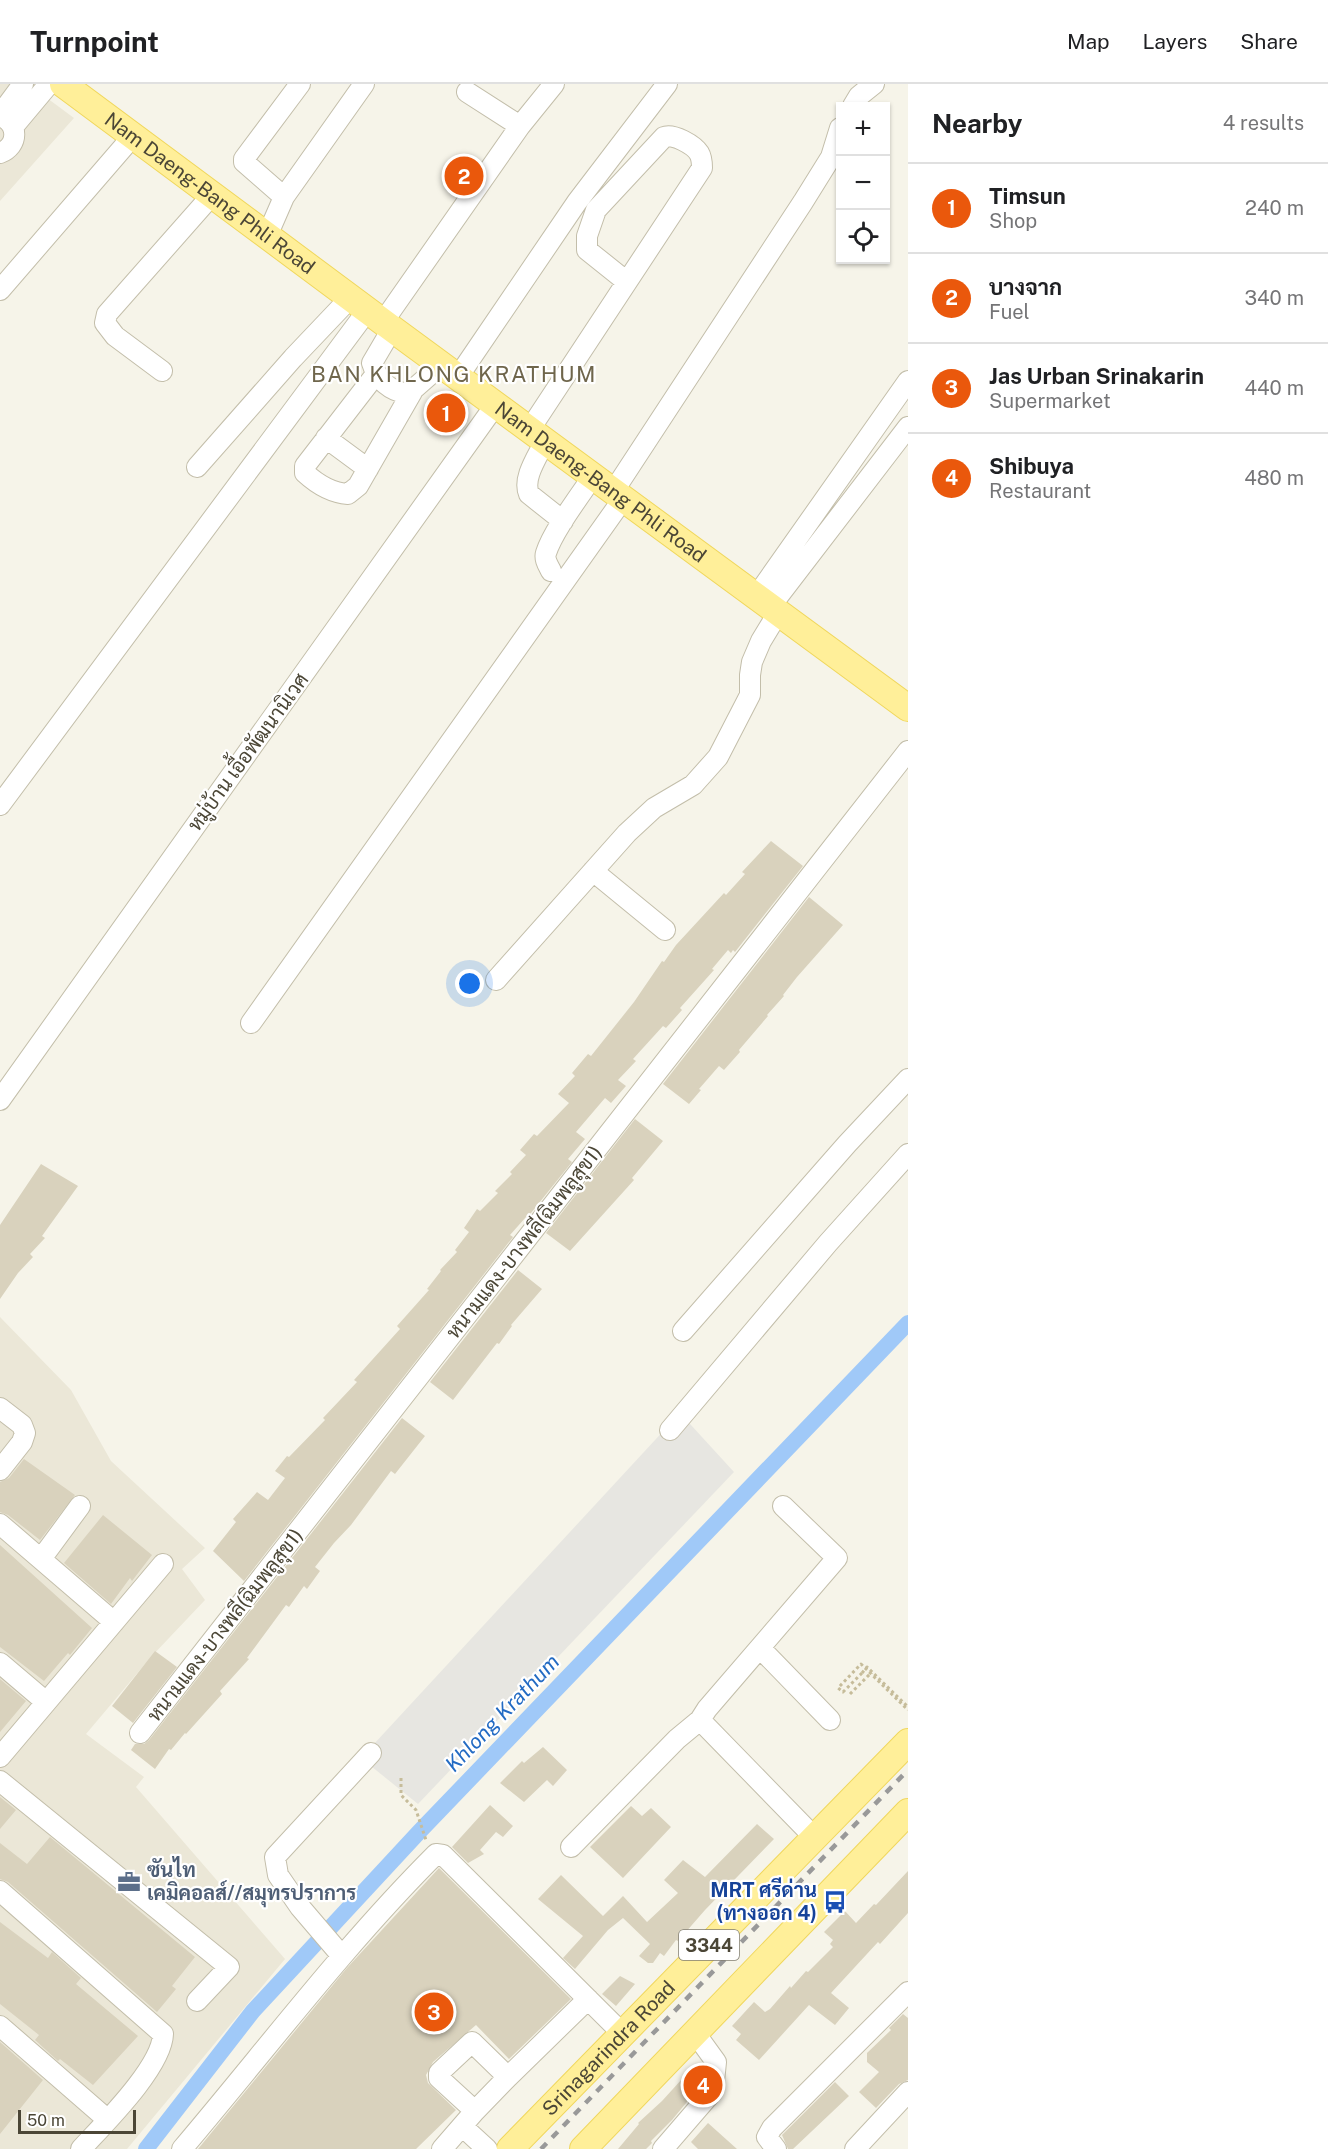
<!DOCTYPE html>
<html lang="en">
<head>
<meta charset="utf-8">
<style>
	:root { --surface:#fff; --page:#f6f6f6; --text:#202124; --muted:#757577; --line:#e0e0e0; --accent:#ea580c }
	body { margin:0; font-family:"Public Sans",Sarabun,sans-serif; background:var(--page); color:var(--text) }
	.controls { position:absolute; right:18px; top:18px; display:grid; overflow:hidden; border-radius:0px; box-shadow:0 2px 4px #0004 }
	.controls button { width:54px; height:54px; display:grid; place-items:center; padding:0; border:0; border-bottom:2px solid var(--line); background:var(--surface); color:var(--text); font:30px sans-serif }
	.scale { position:absolute; left:18px; bottom:15px; width:118px; box-sizing:border-box; padding-left:6px; border:3px solid #4b4636; border-top:0; font-size:16px; line-height:21px; white-space:nowrap; color:#4b4636; -webkit-text-stroke:4px #fff; paint-order:stroke }
	.you { position:absolute; left:470px; top:900px; width:21px; height:21px; margin:-15px; border:4px solid #fff; border-radius:50%; background:#1a73e8; box-shadow:0 0 0 9px #1a73e833 }
	.badge { display:grid; place-items:center; width:39px; height:39px; border-radius:50%; background:var(--accent); color:#fff; font-size:20px; font-weight:700 }
	.pin { position:absolute; translate:-50% -50%; border:3px solid #fff; box-shadow:0 2px 6px #0006 }
	.list { margin:0; padding:0; list-style:none }
	h2 { display:flex; justify-content:space-between; align-items:center; height:78px; margin:0; padding:0 24px; font-size:26px }
	h2 small { font-size:20px; font-weight:400; color:var(--muted) }
	.list li { display:grid; grid-template-columns:39px 1fr auto; gap:18px; align-items:center; box-sizing:border-box; height:90px; padding:0 24px; border-top:2px solid var(--line) }
	.list b { display:block; font-size:22px; white-space:nowrap }
	.list p { margin:0; font-size:20px; white-space:nowrap; color:var(--muted) }
	.list em { font-size:20px; font-style:normal; color:var(--muted) }
	.icon { flex:none; width:33px; height:33px; fill:none; stroke:currentColor; stroke-width:2; stroke-linecap:round; stroke-linejoin:round }
	.map { position:relative; flex:none; width:908px; height:2065px; overflow:hidden }
	header { display:flex; align-items:center; gap:36px; box-sizing:border-box; height:84px; padding:0 30px; background:var(--surface); border-bottom:2px solid var(--line) }
	header strong { font-size:28px }
	nav { display:flex; gap:33px; margin-inline-start:auto; font-size:21px }
	main { display:flex }
	aside { flex:1; background:var(--surface) }
	.map>svg:first-child { display:block }
	.residential { fill:#ebe7d7 }
	.parking { fill:#e7e6e1 }
	.lines { fill:none; stroke-linecap:round; stroke-linejoin:round }
	.canal { stroke:#a0c9f8; stroke-width:16 }
	.building { fill:#d9d2bd }
	.minor-casing { stroke:#c3beaa; stroke-width:22 }
	.major-casing { stroke:#f0d75d; stroke-width:28 }
	.path { stroke:#c6bc9a; stroke-width:3; stroke-dasharray:3 3; stroke-linecap:butt }
	.minor { stroke:#fff; stroke-width:20 }
	.major { stroke:#ffef99; stroke-width:26 }
	.rail { stroke:#999; stroke-width:4.5; stroke-dasharray:8 8; stroke-linecap:butt }
	.path-bridge { stroke:#c6bc9a; stroke-width:3; stroke-dasharray:3 3; stroke-linecap:butt }
	.labels { text-anchor:middle; dominant-baseline:central; stroke-width:4.5; stroke-linejoin:round; paint-order:stroke }
	.shield { fill:#fff; stroke:#817e72; stroke-width:1.5 }
	.shield-label { font-size:18px; font-weight:bold; fill:#4b4636 }
	.street-label { font-size:20px; fill:#4b4636; stroke:#fff }
	.service-label { font-size:20px; font-weight:bold; fill:#4e5e75; stroke:#fff; text-anchor:start }
	.transit-label { font-size:20px; font-weight:bold; fill:#164399; stroke:#fff; text-anchor:end }
	.water-label { font-size:21px; font-style:italic; fill:#236bc3; stroke:#fff }
	.quarter-label { font-size:22px; letter-spacing:1.5px; fill:#6f664c; stroke:#fff }
</style>
</head>
<body>
<header>
<strong>Turnpoint</strong>
<nav><a>Map</a><a>Layers</a><a>Share</a></nav>
</header>
<main>
<div class="map">
<svg width="908" height="2065" viewBox="0 0 908 2065">
	<rect width="100%" height="100%" fill="#f6f4e9"/>
	<path class="residential" d="M0,0H28L74,34L0,117Z
		M0,1233L71,1306L111,1377L205,1464L182,1485L205,1516L151,1573L86,1650L144,1693L136,1703L285,1875L127,2065H0Z"/>
	<path class="parking" d="M680,1329L734,1388L418,1720L361,1674Z"/>
	<g class="lines">
		<path class="canal" d="M146,2065L253,1927L419,1748L908,1239"/>
	</g>
	<path class="building" d="M771,757L803,782L735,868L733,866L731,869L728,866L712,885L714,886L680,924L682,926L666,944L663,942L633,975L636,977L618,996L626,1002L611,1019L605,1014L576,1048L585,1055L568,1075L572,1078L527,1134L526,1133L510,1151L513,1153L244,1497L213,1467L236,1438L233,1435L257,1408L268,1416L285,1394L275,1387L287,1372L289,1373L325,1336L323,1334L357,1298L354,1296L400,1245L397,1242L429,1206L427,1205L441,1187L440,1186L457,1168L455,1166L469,1148L464,1144L477,1125L480,1127L498,1109L495,1107L512,1090L510,1088L526,1071L520,1066L534,1050L537,1052L569,1019L558,1010L575,992L572,989L588,970L591,972L634,918L662,877L664,878L676,861L724,809L726,811L745,790L742,788Z
		M809,813L843,841L797,893L783,911L784,912L767,931L768,932L739,966L740,968L724,986L719,982L699,1005L701,1006L689,1020L663,1000Z
		M635,1035L663,1057L632,1094L634,1096L570,1167L546,1149Z
		M41,1080L78,1102L42,1152L45,1154L30,1170L33,1173L18,1189L0,1215V1141Z
		M518,1186L542,1205L511,1241L512,1242L499,1260L497,1259L453,1316L430,1298Z
		M402,1334L425,1352L395,1390L391,1387L351,1441L334,1459L315,1483L320,1487L307,1505L304,1502L289,1523L286,1521L247,1574L249,1575L220,1607L222,1610L186,1650L185,1649L171,1666L169,1665L155,1685L131,1666L135,1660H144L149,1656Z
		M24,1375L75,1411L40,1456L8,1431L0,1428V1398L9,1394Z
		M103,1431L152,1471L132,1497L130,1494L111,1520L64,1479Z
		M0,1461L92,1544L70,1571L68,1569L44,1597L0,1563Z
		M155,1567L177,1583L133,1639L112,1622Z
		M0,1595L26,1617L0,1648Z
		M543,1663L567,1686L553,1702L547,1696L524,1718L500,1699L522,1677L524,1679Z
		M0,1713L16,1726L0,1745Z
		M490,1721L513,1742L503,1753L496,1748L480,1766L484,1770L468,1779L452,1763Z
		M631,1722L642,1732L651,1724L671,1743L623,1794L590,1763Z
		M757,1740L774,1755L705,1826L678,1857L676,1856L664,1872L660,1869L653,1879H648L639,1872L650,1860L623,1834L608,1846L575,1885L563,1874L583,1852L538,1815L561,1791L603,1832L623,1812L647,1838L678,1809L664,1796L683,1776L705,1793Z
		M50,1753L195,1873L172,1902L176,1905L157,1928L8,1798L0,1795V1759L27,1780Z
		M439,1784L571,1915L509,1975L476,1941L433,1978L426,1991L428,1999L456,2026L416,2065H198L346,1885Z
		M908,1787V1829L880,1860L878,1858L831,1909L849,1924L835,1941L809,1921L759,1976L736,1956L741,1950L732,1942L754,1918L765,1928L770,1925L790,1902L791,1904L806,1887L808,1888L833,1863L830,1860L833,1856L824,1848L845,1827L856,1839L874,1820L876,1821Z
		M0,1838L48,1874L52,1868L81,1894L76,1900L138,1952L93,2001L60,1975L58,1977L35,1956L39,1951L0,1920Z
		M620,1892L635,1900L616,1922L602,1910Z
		M903,1930L908,1934V1996L899,2000L876,2024L859,2008L879,1988L867,1978V1969L891,1946L889,1944Z
		M0,1958L43,1996L0,2050Z
		M682,1995L696,2007L672,2036L651,2057L652,2059L646,2065H618L639,2040L638,2039L662,2017Z
		M835,1998L849,2012L793,2065H788L782,2051Z
		M708,2039L737,2065H698L691,2058Z"/>
	<g class="lines">
		<g class="minor-casing">
			<path id="minor" d="M467,8L520,42
				M853,22L859,12L874,0
				M0,31L23,0
				M0,32C19,39 19,62 0,69
				M13,43L49,0
				M284,113L244,78V75L300,0
				M267,152L284,113L364,0
				M0,206L133,52
				M383,238L520,42L554,0
				M392,245L372,279C377,296 390,307 408,310L441,281
				M162,287L115,252L105,239L107,230L212,111
				M376,290L305,382V389C317,400 332,409 348,410L358,402L412,308
				M458,293L577,118L667,0
				M530,345L702,84C702,79 702,74 699,69C694,61 673,49 664,53L596,126L587,152V166L627,198
				M326,354L368,385
				M545,357C538,372 522,394 529,410L563,437
				M197,383L293,274L350,214
				M613,408L803,118L831,73L840,44
				M551,487C548,481 544,475 546,469C553,447 579,413 593,392
				M756,513L908,297
				M770,523L908,343
				M0,721L367,227
				M593,787L665,846
				M496,896L627,749L654,724L693,701L718,673L750,611V591L752,578L761,557L778,529
				M251,939L623,415
				M0,1016L496,320
				M683,1247L847,1060L908,995
				M0,1324L22,1341L25,1349L22,1358L0,1386
				M670,1346L828,1159L908,1070
				M0,1440L114,1538
				M41,1475L80,1422
				M760,1564L830,1636
				M0,1579L46,1618
				M700,1636L707,1625L837,1474L783,1422
				M140,1649L908,667
				M0,1673L163,1480
				M0,1697L229,1883L197,1917
				M571,1763L677,1655L700,1636L814,1753
				M0,1807L163,1950C162,1983 104,2040 81,2065
				M341,1871L300,1823L278,1791L275,1773L371,1669
				M0,1942L108,2036
				M475,2027L439,1994V1989L441,1987L472,1958L508,1993
				M463,2043L487,2065
				M182,2065C266,1966 344,1862 436,1770L443,1771L622,1949
				M442,2065L475,2027L508,1993L588,1915
				M663,2065L713,2007L716,1978L695,1949
				M776,2065L767,2053L772,2044L908,1908
				M855,2065L908,2008"/>
		</g>
		<g class="major-casing">
			<g id="major">
				<path id="s1" d="M63,0L383,238L908,624"/>
				<path id="s2" d="M510,2065L908,1658"/>
				<path d="M583,2065L908,1728"/>
			</g>
		</g>
		<path class="path" d="M862,1589L843,1608L838,1604L861,1580L908,1626
			M401,1694V1711L416,1726L426,1756"/>
		<use href="#minor" class="minor"/>
		<use href="#major" class="major"/>
		<path class="rail" d="M541,2065L908,1686"/>
		<path class="path-bridge" d="M862,1589L867,1583L908,1623
			M850,1610L872,1588"/>
	</g>
	<defs>
		<g id="office-bare" transform="scale(1.8)"><path d="M-6-3h4V-5.5h4V-3h4V5H-6ZM-1-4.5V-3h2v-1.5ZM-6 0V1H6V0Z" fill="#5c6f8a" stroke="#fff" stroke-width="2.5" paint-order="stroke"/></g>
		<g id="bus-bare" transform="scale(1.8)"><path d="M-5-6H5V4H4V6H2V4H-2V6H-4V4H-5ZM-3.5-4V0h7V-4ZM-3.5 1.2v1.5H-2V1.2ZM2 1.2v1.5H3.5V1.2Z" fill="#1a4fb4" stroke="#fff" stroke-width="2.5" paint-order="stroke"/></g>
	</defs>
	<g fill-rule="evenodd">
		<use href="#office-bare" x="129" y="1798"/>
		<use href="#bus-bare" x="835" y="1818"/>
	</g>
	<g class="labels">
		<rect class="shield" x="679" y="1846" width="60" height="30" rx="4.5"/>
		<g class="shield-label">
			<text x="709" y="1861">3344</text>
		</g>
		<g class="street-label">
			<text stroke="none"><textPath href="#s1" startOffset="183">Nam Daeng-Bang Phli Road</textPath></text>
			<text stroke="none"><textPath href="#s1" startOffset="669">Nam Daeng-Bang Phli Road</textPath></text>
			<text transform="translate(248 668) rotate(-54)">หมู่บ้าน เอื้อพัฒนานิเวศ</text>
			<text transform="translate(524 1158) rotate(-52)">หนามแดง-บางพลี(ฉิมพลูสุข1)</text>
			<text transform="translate(225 1541) rotate(-52)">หนามแดง-บางพลี(ฉิมพลูสุข1)</text>
			<text stroke="none"><textPath href="#s2" startOffset="141">Srinagarindra Road</textPath></text>
		</g>
		<g class="service-label">
			<text x="147" y="1786">ซันไท<tspan x="147" dy="23">เคมิคอลส์//สมุทรปราการ</tspan></text>
		</g>
		<g class="transit-label">
			<text x="817" y="1806">MRT ศรีด่าน<tspan x="817" dy="23">(ทางออก 4)</tspan></text>
		</g>
		<g class="water-label">
			<text transform="translate(502 1629) rotate(-46)">Khlong Krathum</text>
		</g>
		<g class="quarter-label">
			<text x="454" y="290">BAN KHLONG KRATHUM</text>
		</g>
	</g>
</svg>
<div class="controls">
<button>+</button>
<button>−</button>
<button><svg class="icon" aria-label="locate" viewBox="0 0 24 24"><circle cx="12" cy="12" r="6"/><path d="M12 2v4M12 18v4M2 12h4M18 12h4"/></svg></button>
</div>
<div class="scale">50 m</div>
<div class="you"></div>
<div class="pin badge" style="left:446px;top:329px">1</div>
<div class="pin badge" style="left:464px;top:92px">2</div>
<div class="pin badge" style="left:434px;top:1928px">3</div>
<div class="pin badge" style="left:703px;top:2001px">4</div>
</div>
<aside>
<h2>Nearby<small>4 results</small></h2>
<ul class="list">
<li><span class="badge">1</span><div><b>Timsun</b><p>Shop</p></div><em>240 m</em></li>
<li><span class="badge">2</span><div><b>บางจาก</b><p>Fuel</p></div><em>340 m</em></li>
<li><span class="badge">3</span><div><b>Jas Urban Srinakarin</b><p>Supermarket</p></div><em>440 m</em></li>
<li><span class="badge">4</span><div><b>Shibuya</b><p>Restaurant</p></div><em>480 m</em></li>
</ul>
</aside>
</main>
</body>
</html>
